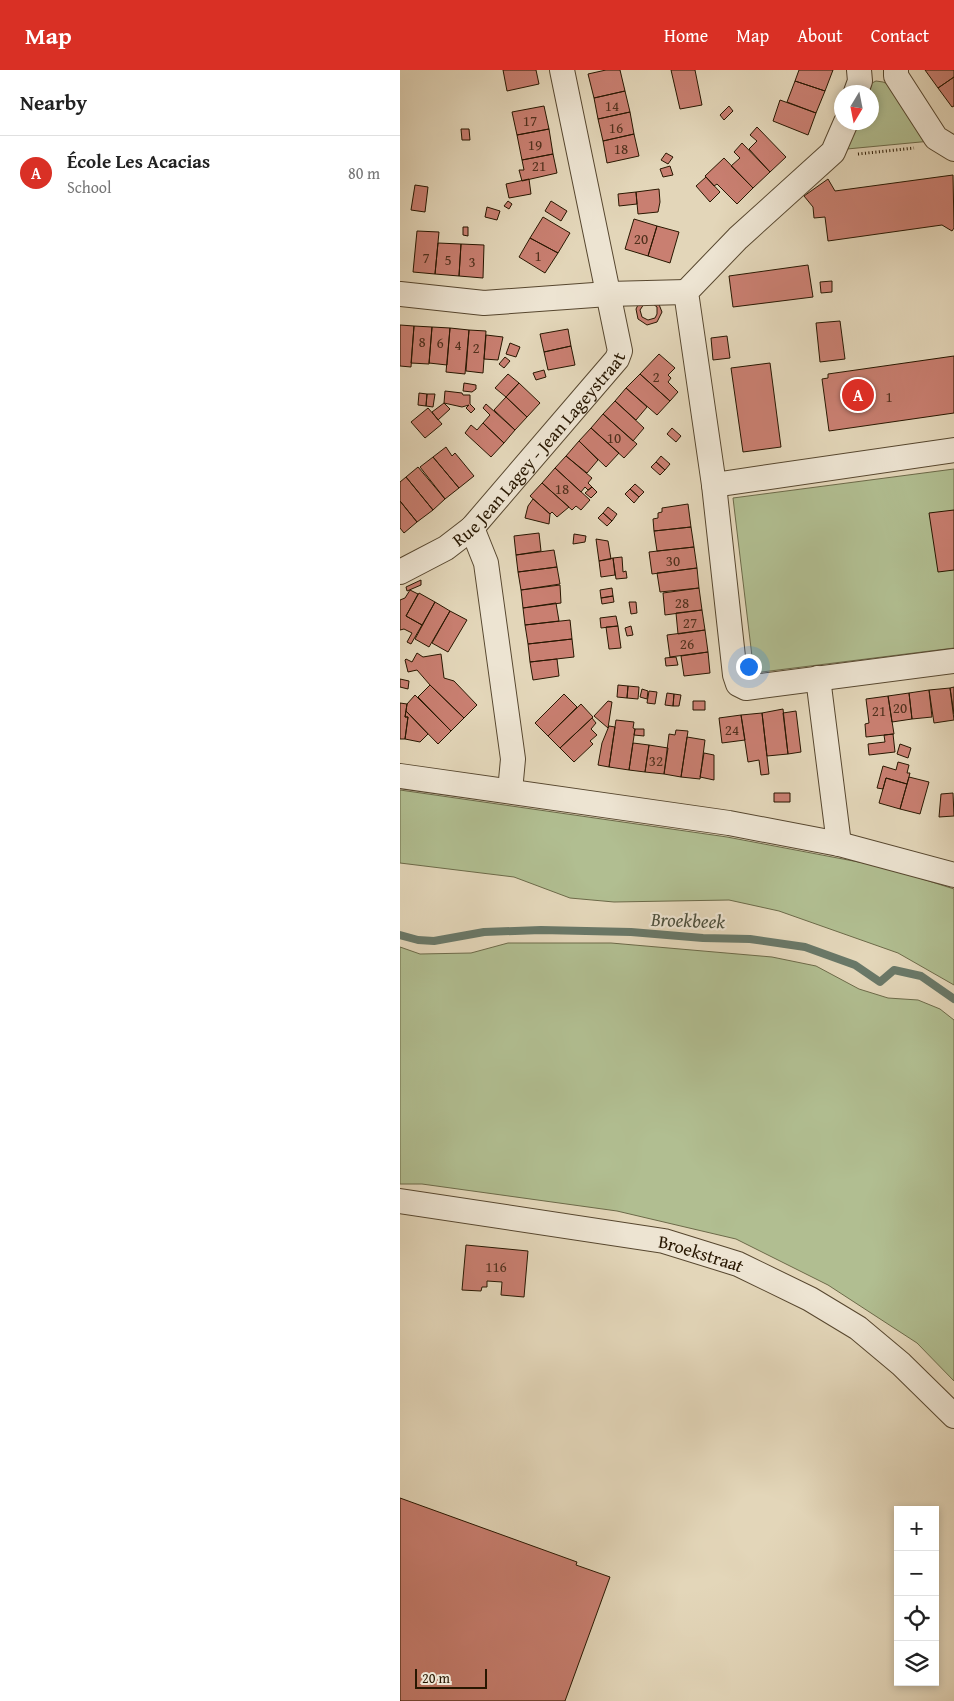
<!DOCTYPE html>
<html lang="en">
<head>
<meta charset="utf-8">
<style>
	:root { --surface:#fff; --page:#f2f2f2; --text:#222; --muted:#767676; --line:#e0e0e0; --accent:#d93025 }
	body { margin:0; font-family:"Gentium Book Plus",serif; background:var(--page); color:var(--text) }
	.controls { position:absolute; right:15px; bottom:15px; display:grid; overflow:hidden; border-radius:0px; box-shadow:0 2px 8px #0003 }
	.controls button { width:45px; height:45px; display:grid; place-items:center; padding:0; border:0; border-bottom:1px solid var(--line); background:var(--surface); color:var(--text); font:25px sans-serif }
	.compass { position:absolute; left:434px; top:15px; width:45px; height:45px; border-radius:50%; background:var(--surface); box-shadow:0 2px 8px #0003; rotate:190deg }
	.scale { position:absolute; left:15px; bottom:12px; width:72px; box-sizing:border-box; padding-left:5px; border:2px solid #281701; border-top:0; font-size:14px; line-height:18px; white-space:nowrap; color:#281701; -webkit-text-stroke:4px #ede4d2; paint-order:stroke }
	.you { position:absolute; left:348px; top:596px; width:18px; height:18px; margin:-12px; border:4px solid #fff; border-radius:50%; background:#1a73e8; box-shadow:0 0 0 8px #1a73e833 }
	.badge { display:grid; place-items:center; width:32px; height:32px; border-radius:50%; background:var(--accent); color:#fff; font-size:16px; font-weight:700 }
	.pin { position:absolute; translate:-50% -50%; border:2px solid #fff; box-shadow:0 1px 5px #0006 }
	.list { margin:0; padding:0; list-style:none }
	h2 { display:flex; justify-content:space-between; align-items:center; height:65px; margin:0; padding:0 20px; font-size:21px }
	h2 small { font-size:16px; font-weight:400; color:var(--muted) }
	.list li { display:grid; grid-template-columns:32px 1fr auto; gap:15px; align-items:center; box-sizing:border-box; height:75px; padding:0 20px; border-top:1px solid var(--line) }
	.list b { display:block; font-size:19px; white-space:nowrap }
	.list p { margin:0; font-size:16px; white-space:nowrap; color:var(--muted) }
	.list em { font-size:16px; font-style:normal; color:var(--muted) }
	.icon { flex:none; width:28px; height:28px; fill:none; stroke:currentColor; stroke-width:2; stroke-linecap:round; stroke-linejoin:round }
	.map { position:relative; flex:none; width:554px; height:1631px; overflow:hidden }
	header { display:flex; align-items:center; gap:30px; box-sizing:border-box; height:70px; padding:0 25px; background:var(--accent); color:#fff }
	header strong { font-size:24px }
	nav { display:flex; gap:28px; margin-inline-start:auto; font-size:18px }
	main { display:flex }
	aside { flex:1; background:var(--surface) }
	.map>svg:first-child { display:block }
	.green { fill:#b1be91; stroke:#6c6a49 }
	.lines { fill:none; stroke-linecap:round; stroke-linejoin:round }
	.stream { stroke:#697868; stroke-width:8 }
	.building { fill:#c97f71; stroke:#281701; fill-rule:evenodd }
	.minor-casing { stroke:#57472f; stroke-width:26 }
	.path { stroke:#281701; stroke-width:3; stroke-dasharray:1 2.5; stroke-linecap:butt }
	.minor { stroke:#ede4d2; stroke-width:24 }
	.labels { text-anchor:middle; dominant-baseline:central; stroke-width:4.5; stroke-linejoin:round; paint-order:stroke }
	.number-label { font-size:15px; fill:#50311d }
	.street-label { font-size:18px; fill:#281701; stroke:#ede4d2 }
	.water-label { font-size:19px; font-style:italic; fill:#4e503d; stroke:#ede4d2 }
</style>
</head>
<body>
<header>
<strong>Map</strong>
<nav><a>Home</a><a>Map</a><a>About</a><a>Contact</a></nav>
</header>
<main>
<aside>
<h2>Nearby<small></small></h2>
<ul class="list">
<li><span class="badge">A</span><div><b>École Les Acacias</b><p>School</p></div><em>80 m</em></li>
</ul>
</aside>
<div class="map">
<svg width="554" height="1631" viewBox="0 0 554 1631">
	<rect width="100%" height="100%" fill="#e3d6b9"/>
	<filter id="stains"><feTurbulence type="fractalNoise" baseFrequency=".004" numOctaves="4"/><feColorMatrix values="0 0 0 0 .2 0 0 0 0 .09 0 0 0 0 .02 0 0 0 .5 -.17"/></filter>
	<radialGradient id="worn" r=".72"><stop offset=".6" stop-color="#630" stop-opacity="0"/><stop offset="1" stop-color="#630" stop-opacity=".3"/></radialGradient>
	<path class="green" d="M476,11L483,12L493,16L531,71L447,79L454,53L472,52V22H464L466,16Z
		M554,399V578L354,603L333,428Z
		M0,720L327,767L485,797L554,819V915L498,883L379,841L329,830L214,832L170,828L114,807L0,793Z
		M108,873H211L372,887L416,896L459,919L488,928L518,930L540,939L554,950V1311L517,1273L428,1215L336,1169L217,1141L22,1114H0V877L20,884L71,883Z"/>
	<g class="lines">
		<path class="stream" d="M0,865L18,870L34,871L84,862L141,860L231,862L303,868L350,869L405,877L455,895L480,912L494,900L521,906L554,929"/>
	</g>
	<path class="building" d="M103,0H136L139,14L107,21Z
		M206,0H220L225,21L194,28L188,4Z
		M271,0H295L302,35L280,39Z
		M399,0H433L425,21L395,11Z
		M525,0H554V7L538,18Z
		M554,7V36L552,37L538,18Z
		M395,11L425,21L416,43L387,32Z
		M225,21L230,42L198,49L194,28Z
		M380,30L416,43L408,65L373,51Z
		M144,36L149,59L117,65L112,42Z
		M329,36L333,41L324,50L320,45Z
		M230,42L234,64L203,71L198,49Z
		M357,57L386,87L370,102L349,79L357,71L350,65Z
		M61,59H69L70,70H62Z
		M149,59L153,84L122,90L117,65Z
		M234,64L239,86L207,93L203,71Z
		M342,73L370,102L353,118L331,96L340,88L334,82Z
		M266,83L273,87L268,94L261,90Z
		M153,84L157,103L122,111L119,100H124L122,90Z
		M324,88L353,118L337,134L317,114L314,116L305,106Z
		M270,96L273,105L263,107L260,99Z
		M553,105L554,158L552,161L542,155L428,171L425,147L414,148L413,137L404,126L428,109L435,121Z
		M306,107L320,122L310,132L296,116Z
		M129,109L131,124L109,128L106,114Z
		M15,115L28,117L25,142L11,140Z
		M259,119L260,132L258,142L238,144L236,122Z
		M236,122L237,134L219,136L218,124Z
		M108,131L112,134L109,139L104,136Z
		M151,131L167,141L161,151L145,141Z
		M87,137L100,141L97,150L85,147Z
		M143,147L170,163L158,183L130,168Z
		M234,149L257,156L248,186L225,179Z
		M257,156L279,162L270,193L248,186Z
		M63,157H68V166L63,165Z
		M17,161L39,162L35,204L13,202Z
		M130,168L158,183L145,203L119,187Z
		M38,173L61,174L59,206L35,204Z
		M61,174L84,175L83,208L59,206Z
		M408,195L413,227L333,237L329,206Z
		M432,211V222L421,223L420,212Z
		M258,232L262,242L257,252L247,255L238,249L236,239L239,233ZM244,234H253L257,237V244L255,248L248,250L242,247L240,240Z
		M440,251L445,289L420,292L416,253Z
		M0,255L14,256L11,297L0,296Z
		M14,256L32,257L29,294L11,293Z
		M32,257L50,258L47,295L29,293Z
		M50,258L69,260L65,304L46,302Z
		M168,259L171,276L144,282L140,264Z
		M69,260L86,261L83,303L66,301Z
		M86,265L103,267L98,290L84,289Z
		M327,266L330,288L313,290L311,268Z
		M110,273L120,277L116,287L106,284Z
		M171,276L175,295L148,300L144,282Z
		M259,284L275,298L268,305L271,308L268,312L278,322L270,331L240,304Z
		M554,286V343L429,361L422,309L428,308V304Z
		M105,287L110,291L104,298L99,294Z
		M370,293L381,377L343,382L331,298Z
		M144,300L146,307L136,310L133,303Z
		M108,304L119,313L106,327L95,318Z
		M240,304L270,331L257,345L226,318Z
		M64,313L76,315V319L72,322L63,321Z
		M119,313L140,333L127,347L106,327Z
		M226,318L247,337L236,350L215,331Z
		M45,321L62,323L63,325H70V334L75,339L71,343L66,338L69,335L62,337L44,333Z
		M19,323L27,324L26,336L18,335Z
		M27,324H35L33,337L26,336Z
		M106,327L127,347L115,360L94,340Z
		M215,331L244,358L233,371L203,344Z
		M44,333L50,339L38,350L32,342Z
		M86,334L115,360L104,373L83,353L90,345L83,338Z
		M28,338L42,354L25,368L11,352Z
		M203,344L237,374L224,388L191,358Z
		M83,353L104,373L91,387L65,363L71,355L77,360Z
		M191,358L219,383L206,397L179,371Z
		M272,358L281,366L276,372L267,364Z
		M179,371L198,390L187,403L166,386Z
		M46,377L52,386L55,383L74,406L59,418L33,387Z
		M166,386L192,408L188,413L192,417L188,420L185,417L181,422L155,398Z
		M261,386L270,394L265,400L256,392Z
		M33,387L59,418L45,429L20,397Z
		M256,392L265,400L260,405L251,397Z
		M18,397L45,429L33,440L6,407Z
		M155,398L190,430L181,440L176,436L172,440L142,413Z
		M6,407L33,440L17,452L0,431V412Z
		M142,413L169,437L157,447L152,442L150,444L130,426Z
		M235,414L244,422L239,427L230,419Z
		M192,417L197,422L191,428L185,423Z
		M230,419L239,427L234,433L225,424Z
		M133,429L150,444L149,454L125,448L128,436Z
		M0,431L17,452L4,463L0,458Z
		M288,434L291,457L254,461L253,449L258,448V443L262,442V438Z
		M208,437L217,444L212,451L203,443Z
		M554,440V500L538,502L529,443Z
		M203,443L212,451L207,456L198,448Z
		M291,457L294,477L257,481L254,461Z
		M139,463L141,481L116,485L114,466Z
		M174,464L186,466L185,472L173,474Z
		M196,469L208,471L211,489L199,491Z
		M294,477L297,498L252,504L249,482Z
		M154,480L157,497L118,502L116,485Z
		M222,487L223,502L226,501L227,508L216,509L213,488Z
		M213,488L215,505L201,507L199,491Z
		M157,497L160,514L121,520L118,502Z
		M297,498L299,518L260,522L257,503Z
		M21,510V515L7,521L6,517Z
		M160,515L161,533L123,538L121,520Z
		M212,518L213,526L201,528L200,520Z
		M299,518L302,540L265,545L263,523Z
		M10,520L18,524L6,546L22,555L11,574L7,572L12,563L4,559L0,560V530L5,528Z
		M19,523L35,532L22,555L6,546Z
		M213,526L214,532L202,534L201,528Z
		M35,532L50,541L29,577L15,569Z
		M229,532H236L237,543L231,544Z
		M156,533L159,551L125,555L123,538Z
		M302,540L305,560L278,564L276,543Z
		M50,541L67,550L48,582L32,573Z
		M216,546L218,556L201,558L200,548Z
		M170,550L172,569L128,574L125,555Z
		M218,556L221,578L209,579L206,557Z
		M231,556L233,565L227,566L225,558Z
		M305,560L308,582L270,587L267,565Z
		M172,569L174,587L130,592L128,574Z
		M308,582L310,603L284,606L281,586Z
		M17,583L23,587L41,584L44,608L54,611L77,635L64,648L30,615L17,600L8,602L5,590L6,589L12,592Z
		M276,587L278,595L266,596L265,588Z
		M157,589L159,606L133,610L130,592Z
		M0,609L9,611L8,619L0,617Z
		M30,615L64,648L51,661L18,627Z
		M218,615L228,616L227,628L217,627Z
		M228,616L239,617L238,629L227,628Z
		M554,617V644L550,618Z
		M550,618L554,650L534,653L529,620Z
		M242,619L248,621L247,629L240,627Z
		M529,620L532,647L512,649L509,623Z
		M249,621L257,622L255,634L247,633Z
		M267,623L274,624L273,636L265,635Z
		M509,623L512,649L492,652L488,626Z
		M164,624L177,637L148,666L135,653Z
		M274,624L281,625L279,636H273Z
		M15,625L51,661L38,674L6,641L7,634Z
		M488,626L494,664L466,667L465,654L469,653L466,629Z
		M208,631L212,632L208,658L194,646Z
		M293,631H305V640H293Z
		M0,633L7,634L5,647H8L5,669H0Z
		M181,634L193,647L160,678L148,666Z
		M383,639L388,684L367,686L362,643Z
		M6,641L28,664L20,672L5,669L8,647H5Z
		M396,641L401,682L388,684L383,643Z
		M362,643L369,704L361,705L359,690L348,692L341,645Z
		M341,645L345,670L322,673L319,648Z
		M192,648L196,653L191,659L197,665L190,671L193,674L174,692L160,678Z
		M216,650L234,652L233,658L235,659L229,700L209,697Z
		M209,656L215,657L209,697L198,695L202,673Z
		M235,659H244V666L234,665Z
		M276,660L288,661L281,707L264,704L269,664L275,665Z
		M493,664L495,682L469,685L468,674L485,672L484,665Z
		M287,667L305,670L300,709L281,707Z
		M233,673L249,675L245,702L229,700Z
		M500,674L511,678L508,688L497,684Z
		M249,675L268,678L264,704L245,702Z
		M304,683L314,685V710L300,707Z
		M498,692L509,695L507,703H510L507,714L486,708L483,719L477,718L483,696L496,700Z
		M509,707L529,712L520,744L500,739Z
		M486,708L507,714L500,739L479,733Z
		M374,723H390V732H374Z
		M553,723L554,746L539,747L541,724Z
		M66,1175L128,1181L124,1227L101,1225L102,1212L87,1211V1217H82L81,1221L62,1220Z
		M0,1428L177,1492L176,1495L210,1507L165,1631H0Z"/>
	<g class="lines">
		<g class="minor-casing">
			<g id="minor">
				<path d="M496,0V6L536,68L554,79"/>
				<path d="M456,22L460,11L459,0"/>
				<path d="M446,52L433,82L338,168L286,222L314,415L335,605L338,614L346,618L554,591"/>
				<path d="M0,224L84,233L208,224L286,222"/>
				<path d="M314,415L554,380"/>
				<path d="M72,458L86,493L113,689L110,721"/>
				<path id="s1" d="M0,502L46,478L72,458L217,289L220,281L162,0"/>
				<path d="M418,608L439,774"/>
				<path d="M0,706L329,753L439,774L554,805"/>
				<path id="s2" d="M0,1131L264,1171L338,1194L410,1229L458,1258L501,1294L554,1346"/>
			</g>
		</g>
		<path class="path" d="M458,84L514,78"/>
		<use href="#minor" class="minor"/>
	</g>
	<g class="labels">
		<g class="number-label">
			<text x="212" y="35">14</text>
			<text x="130" y="50">17</text>
			<text x="216" y="57">16</text>
			<text x="135" y="74">19</text>
			<text x="221" y="78">18</text>
			<text x="139" y="95">21</text>
			<text x="241" y="168">20</text>
			<text x="138" y="185">1</text>
			<text x="26" y="187">7</text>
			<text x="48" y="189">5</text>
			<text x="72" y="191">3</text>
			<text x="22" y="271">8</text>
			<text x="40" y="272">6</text>
			<text x="58" y="274">4</text>
			<text x="76" y="277">2</text>
			<text x="256" y="306">2</text>
			<text x="489" y="326">1</text>
			<text x="214" y="367">10</text>
			<text x="162" y="418">18</text>
			<text x="273" y="490">30</text>
			<text x="282" y="532">28</text>
			<text x="290" y="552">27</text>
			<text x="287" y="573">26</text>
			<text x="500" y="637">20</text>
			<text x="479" y="640">21</text>
			<text x="332" y="659">24</text>
			<text x="256" y="690">32</text>
			<text x="96" y="1196">116</text>
		</g>
		<g class="street-label">
			<text stroke="none"><textPath href="#s1" startOffset="188">Rue Jean Lagey - Jean Lageystraat</textPath></text>
			<text stroke="none"><textPath href="#s2" startOffset="306">Broekstraat</textPath></text>
		</g>
		<g class="water-label">
			<text transform="translate(288 850) rotate(2)">Broekbeek</text>
		</g>
	</g>
	<rect width="100%" height="100%" filter="url(#stains)"/>
	<rect width="100%" height="100%" fill="url(#worn)"/>
</svg>
<div class="controls">
<button>+</button>
<button>−</button>
<button><svg class="icon" aria-label="locate" viewBox="0 0 24 24"><circle cx="12" cy="12" r="6"/><path d="M12 2v4M12 18v4M2 12h4M18 12h4"/></svg></button>
<button><svg class="icon" aria-label="layers" viewBox="0 0 24 24"><path d="M12 4l9 5-9 5-9-5zM3 14l9 5 9-5"/></svg></button>
</div>
<svg class="compass" viewBox="-18 -18 36 36"><path d="M0-13l5 13h-10z" fill="#e53935"/><path d="M0 13l5-13h-10z" fill="#767676"/></svg>
<div class="scale">20 m</div>
<div class="you"></div>
<div class="pin badge" style="left:458px;top:325px">A</div>
</div>
</main>
</body>
</html>
